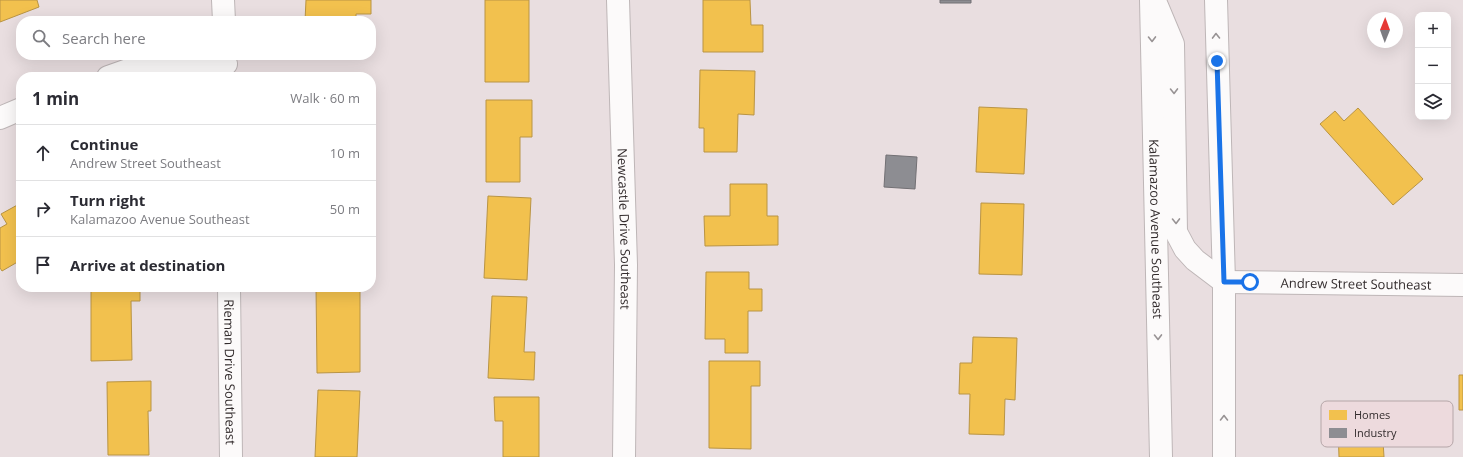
<!DOCTYPE html>
<html lang="en">
<head>
<meta charset="utf-8">
<style>
	:root { --surface:#fff; --page:#f7f7f7; --text:#2b2b33; --muted:#7c7c81; --line:#e1e1e2 }
	body { margin:0; font-family:"Open Sans",sans-serif; background:var(--page); color:var(--text) }
	.controls { position:absolute; right:12px; top:12px; display:grid; overflow:hidden; border-radius:8px; box-shadow:0 4px 16px #0002 }
	.controls button { width:36px; height:36px; display:grid; place-items:center; padding:0; border:0; border-bottom:1px solid var(--line); background:var(--surface); color:var(--text); font:20px sans-serif }
	.compass { position:absolute; left:1367px; top:12px; width:36px; height:36px; border-radius:50%; background:var(--surface); box-shadow:0 4px 16px #0002; rotate:1deg }
	.stop { position:absolute; width:12px; height:12px; margin:-9px; border:3px solid #1a73e8; border-radius:50%; background:#fff }
	.stop.end { background:#1a73e8; border-color:#fff; box-shadow:0 1px 4px #0008 }
	.list { margin:0; padding:0; list-style:none }
	h2 { display:flex; justify-content:space-between; align-items:center; height:52px; margin:0; padding:0 16px; font-size:17px }
	h2 small { font-size:13px; font-weight:400; color:var(--muted) }
	.list li { display:grid; grid-template-columns:26px 1fr auto; gap:12px; align-items:center; box-sizing:border-box; height:56px; padding:0 16px; border-top:1px solid var(--line) }
	.list b { display:block; font-size:15px; white-space:nowrap }
	.list p { margin:0; font-size:13px; white-space:nowrap; color:var(--muted) }
	.list em { font-size:13px; font-style:normal; color:var(--muted) }
	.icon { flex:none; width:22px; height:22px; fill:none; stroke:currentColor; stroke-width:2; stroke-linecap:round; stroke-linejoin:round }
	.map { position:relative; flex:none; width:1463px; height:457px; overflow:hidden }
	.search { position:absolute; background:var(--surface); box-shadow:0 4px 16px #0002; left:16px; top:16px; width:360px; height:44px; display:flex; align-items:center; gap:10px; box-sizing:border-box; padding:0 14px; border-radius:16px; color:var(--muted); font-size:15px }
	.panel { position:absolute; background:var(--surface); box-shadow:0 4px 16px #0002; left:16px; top:72px; width:360px; height:220px; border-radius:16px }
	.map>svg:first-child { display:block }
	.homes { fill:#f2c14e; stroke:#b99444 }
	.industry { fill:#8d8d92; stroke:#727074 }
	.lines { fill:none; stroke-linecap:round; stroke-linejoin:round }
	.minor-casing { stroke:#beb6b7; stroke-width:24 }
	.secondary-casing { stroke:#beb6b7; stroke-width:24 }
	.minor { stroke:#fcfafa; stroke-width:22 }
	.secondary { stroke:#fcfafa; stroke-width:22 }
	.oneway { stroke:#989394 }
	.route { stroke:#1a73e8; stroke-width:5 }
	.labels { text-anchor:middle; dominant-baseline:central; stroke-width:4; stroke-linejoin:round; paint-order:stroke }
	.street-label { font-size:13px; fill:#332c2d; stroke:#eddadd }
	.key { fill:#eddadd; stroke:#b5a6a8; stroke-width:1 }
	.key-label { font-size:11px; fill:#332c2d }
</style>
</head>
<body>
<div class="map">
<svg width="1463" height="457" viewBox="0 0 1463 457">
	<rect width="100%" height="100%" fill="#e9dee0"/>
	<path class="homes" d="M0,0H37L39,7L0,22Z
		M306,0H371V14H356V21H305Z
		M485,0H529V82H485Z
		M703,0H750L751,25H763V52H703Z
		M307,55H356V56Z
		M700,70L755,71L754,115L738,114L737,152H704V128H699Z
		M486,100H532V137H520V182H486Z
		M979,107L1027,109L1024,174L976,172Z
		M1358,108L1423,179L1393,205L1320,124L1335,111L1344,121Z
		M730,184H767V216H778V245L705,246L704,216H730Z
		M488,196L531,198L527,280L484,278Z
		M21,203V260L2,271L0,268V228L7,224L1,214Z
		M981,203L1024,204L1022,275L979,274Z
		M706,272H749V289H762V311H748V353H725V339H705Z
		M91,287H140V301H131L132,360L91,361Z
		M316,287H360V372L317,373Z
		M492,296L527,297L524,352H535L534,380L488,378Z
		M973,337L1017,338L1015,400L1005,399L1004,435L969,434L970,394H959L960,363H972Z
		M709,361H760V386H751V449L709,448Z
		M1459,375H1463V410H1459Z
		M151,381V411H148L149,455H108L107,382Z
		M318,390L360,391L357,457H315Z
		M494,397H539V457H503V421H495Z
		M1364,427L1365,442L1383,441L1384,457H1339L1338,428Z"/>
	<path class="industry" d="M940,0H971V3H940Z
		M886,155L917,157L915,189L884,187Z"/>
	<g class="lines">
		<g class="minor-casing">
			<g id="minor">
				<path d="M223,0L224,21"/>
				<path id="s1" d="M618,0L626,265L624,457"/>
				<path d="M108,77L139,66L226,64"/>
				<path d="M0,118L21,109"/>
				<path id="s2" d="M1224,282L1463,285"/>
				<path id="s3" d="M229,287L231,457"/>
			</g>
		</g>
		<g class="secondary-casing">
			<g id="secondary">
				<path id="s4" d="M1151,0L1161,457"/>
				<path d="M1216,0L1224,282V457"/>
				<path d="M1155,1L1173,44L1176,232L1185,249L1195,260L1224,282"/>
			</g>
		</g>
		<use href="#minor" class="minor"/>
		<use href="#secondary" class="secondary"/>
	</g>
	<defs><path id="oneway-chevron" d="M-2-3.5L2.5 0L-2 3.5" fill="none" stroke-width="1.6" stroke-linecap="round" stroke-linejoin="round"/></defs>
	<g class="oneway">
		<use href="#oneway-chevron" transform="translate(1216 36) rotate(-91)"/>
		<use href="#oneway-chevron" transform="translate(1152 39) rotate(89)"/>
		<use href="#oneway-chevron" transform="translate(1174 91) rotate(89)"/>
		<use href="#oneway-chevron" transform="translate(1176 221) rotate(89)"/>
		<use href="#oneway-chevron" transform="translate(1158 337) rotate(89)"/>
		<use href="#oneway-chevron" transform="translate(1224 418) rotate(-90)"/>
	</g>
	<g class="lines">
		<path class="route" d="M1217,61L1224,282H1250"/>
	</g>
	<g class="labels">
		<g class="street-label">
			<text stroke="none"><textPath href="#s1" startOffset="229">Newcastle Drive Southeast</textPath></text>
			<text stroke="none"><textPath href="#s4" startOffset="229">Kalamazoo Avenue Southeast</textPath></text>
			<text stroke="none"><textPath href="#s2" startOffset="132">Andrew Street Southeast</textPath></text>
			<text stroke="none"><textPath href="#s3" startOffset="85">Rieman Drive Southeast</textPath></text>
		</g>
	</g>
	<rect x="1321" y="401" width="132" height="46" rx="6" class="key"/>
	<rect x="1329" y="410" width="18" height="10" fill="#f2c14e"/>
	<rect x="1329" y="428" width="18" height="10" fill="#8d8d92"/>
	<g class="key-label">
		<text x="1354" y="419">Homes</text>
		<text x="1354" y="437">Industry</text>
	</g>
</svg>
<div class="controls">
<button>+</button>
<button>−</button>
<button><svg class="icon" aria-label="layers" viewBox="0 0 24 24"><path d="M12 4l9 5-9 5-9-5zM3 14l9 5 9-5"/></svg></button>
</div>
<svg class="compass" viewBox="-18 -18 36 36"><path d="M0-13l5 13h-10z" fill="#e53935"/><path d="M0 13l5-13h-10z" fill="#7c7c81"/></svg>
<div class="stop" style="left:1250px;top:282px"></div>
<div class="stop end" style="left:1217px;top:61px"></div>
<div class="search"><svg class="icon" aria-label="search" viewBox="0 0 24 24"><circle cx="10" cy="10" r="6"/><path d="M15 15l6 6"/></svg>Search here</div>
<section class="panel">
<h2>1 min<small>Walk · 60 m</small></h2>
<ul class="list">
<li><svg class="icon" aria-label="ahead" viewBox="0 0 24 24"><path d="M12 20V5M6 11l6-6 6 6"/></svg><div><b>Continue</b><p>Andrew Street Southeast</p></div><em>10 m</em></li>
<li><svg class="icon" aria-label="right" viewBox="0 0 24 24"><path d="M7 20v-9h11M14 6l5 5-5 5"/></svg><div><b>Turn right</b><p>Kalamazoo Avenue Southeast</p></div><em>50 m</em></li>
<li><svg class="icon" aria-label="arrive" viewBox="0 0 24 24"><path d="M6 21V4h12l-3 4 3 4H6"/></svg><div><b>Arrive at destination</b></div></li>
</ul>
</section>
</div>
</body>
</html>
